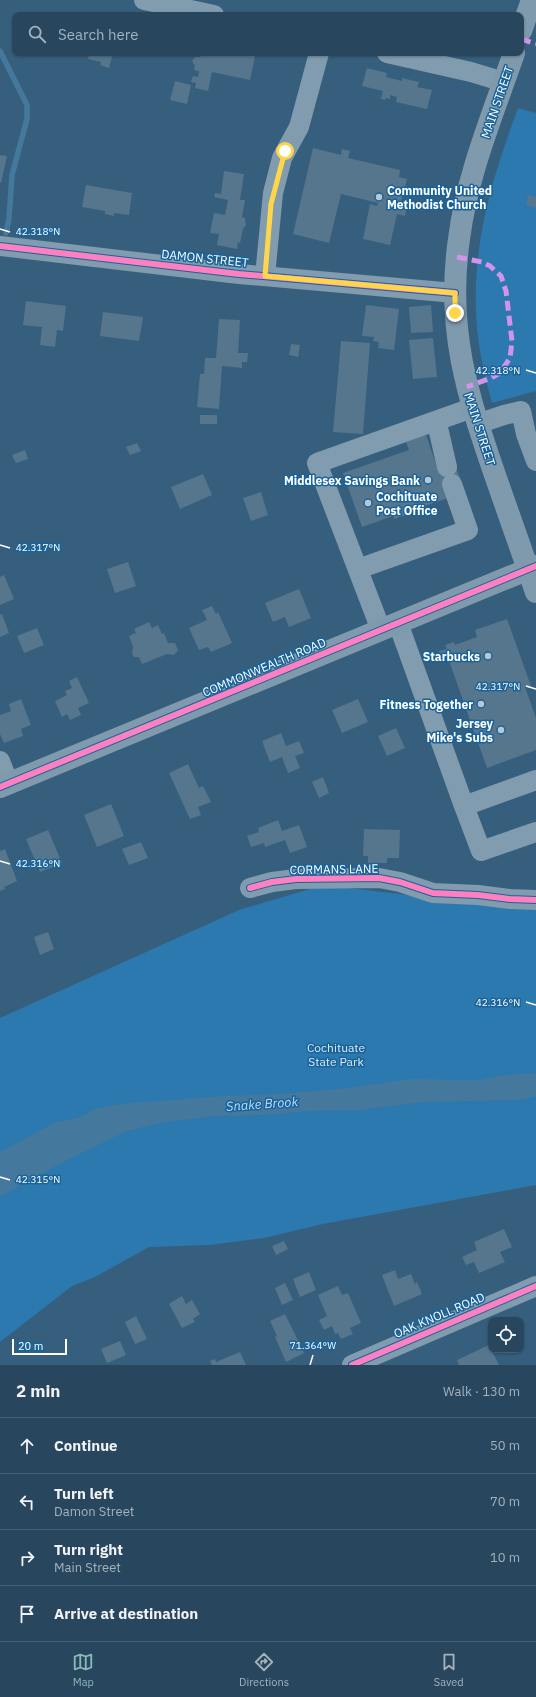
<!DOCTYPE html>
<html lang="en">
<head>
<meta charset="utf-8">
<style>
	:root { --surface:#28475e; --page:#345167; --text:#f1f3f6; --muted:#a5b2bc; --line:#445f73; --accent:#8bbbb9 }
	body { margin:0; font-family:"IBM Plex Sans",sans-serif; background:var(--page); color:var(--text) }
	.controls { position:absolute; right:12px; bottom:12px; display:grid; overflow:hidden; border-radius:8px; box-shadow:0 1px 3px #0004 }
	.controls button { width:36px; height:36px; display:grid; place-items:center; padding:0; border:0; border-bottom:1px solid var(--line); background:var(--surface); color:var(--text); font:20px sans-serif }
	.scale { position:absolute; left:12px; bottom:10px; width:55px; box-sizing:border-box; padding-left:4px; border:2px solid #fff; border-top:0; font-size:11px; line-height:14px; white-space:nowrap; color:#fff; -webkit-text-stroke:3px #19639a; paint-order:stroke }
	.stop { position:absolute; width:12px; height:12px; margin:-9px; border:3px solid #ffd54a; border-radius:50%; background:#fff }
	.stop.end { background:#ffd54a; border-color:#fff; box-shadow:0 1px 4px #0008 }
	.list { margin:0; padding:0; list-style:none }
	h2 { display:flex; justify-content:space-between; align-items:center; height:52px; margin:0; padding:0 16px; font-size:17px }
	h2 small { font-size:13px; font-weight:400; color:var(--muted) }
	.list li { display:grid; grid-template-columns:26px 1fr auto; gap:12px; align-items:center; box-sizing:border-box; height:56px; padding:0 16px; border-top:1px solid var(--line) }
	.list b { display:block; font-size:15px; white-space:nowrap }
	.list p { margin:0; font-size:13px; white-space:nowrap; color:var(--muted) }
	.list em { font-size:13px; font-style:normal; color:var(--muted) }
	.icon { flex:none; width:22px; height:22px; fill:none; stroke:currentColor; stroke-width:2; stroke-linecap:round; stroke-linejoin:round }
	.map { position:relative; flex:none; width:536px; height:1365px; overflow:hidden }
	.search { position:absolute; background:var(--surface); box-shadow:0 1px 3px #0004; left:12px; right:12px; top:12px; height:44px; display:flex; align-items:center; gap:10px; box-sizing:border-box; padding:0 14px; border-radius:8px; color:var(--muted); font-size:15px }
	.sheet { height:276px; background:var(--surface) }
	nav { display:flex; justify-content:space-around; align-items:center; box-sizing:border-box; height:56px; border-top:1px solid var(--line); background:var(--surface); font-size:11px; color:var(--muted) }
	nav a { display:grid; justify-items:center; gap:2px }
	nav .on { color:var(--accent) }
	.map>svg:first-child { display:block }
	.green { fill:#2b79ae }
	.water { fill:#45789d }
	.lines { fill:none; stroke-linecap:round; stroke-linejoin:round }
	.stream { stroke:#45789d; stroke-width:5.5 }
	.building { fill:#55768d }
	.minor { stroke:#819baf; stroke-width:20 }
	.major { stroke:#7f9aad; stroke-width:22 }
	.quiet { stroke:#d193ec; stroke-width:5; stroke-dasharray:10 5; stroke-linecap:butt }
	.cycleway-casing { stroke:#19639a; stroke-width:8 }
	.cycleway { stroke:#ff80c0; stroke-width:6 }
	.route { stroke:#ffd54a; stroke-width:5 }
	.ticks { fill:none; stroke:#fff; stroke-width:1.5 }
	.poi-dot { fill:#b9c7d2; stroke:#19639a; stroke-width:1.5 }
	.labels { text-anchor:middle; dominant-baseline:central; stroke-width:3; stroke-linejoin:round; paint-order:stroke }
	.street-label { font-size:12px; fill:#fff; stroke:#19639a }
	.poi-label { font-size:12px; font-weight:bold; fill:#fff; stroke:#19639a; text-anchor:end }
	.park-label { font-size:12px; fill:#d6ecfc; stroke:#19639a }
	.water-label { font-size:13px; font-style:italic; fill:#bbdff8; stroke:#19639a }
	.ticks-label { font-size:10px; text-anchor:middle; fill:#fff; stroke:#19639a; stroke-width:3; stroke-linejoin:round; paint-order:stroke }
</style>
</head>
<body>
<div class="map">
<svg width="536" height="1365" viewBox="0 0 536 1365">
	<rect width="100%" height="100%" fill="#365f7d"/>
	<path class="green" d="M518,108L536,113V391L492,403C484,373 477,343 476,313C473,239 493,176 518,108Z
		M323,885L536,910V1185L323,1224L264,1238L209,1245L149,1247L95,1277L72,1286L0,1342V1018L239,910Z"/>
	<path class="water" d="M536,1073V1096L520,1100L422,1102L361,1110L309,1111L263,1115L215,1116L164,1122L127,1131L73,1157L0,1196V1152L56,1122L78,1118L97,1108L129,1103L226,1096L281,1094L348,1088L409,1079L480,1080L505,1075Z"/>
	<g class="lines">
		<path class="stream" d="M0,51L27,105V119L12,175L9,219L6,233"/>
	</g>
	<path class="building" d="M89,53H113L109,68L100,65L101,62L88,59Z
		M201,53H239L255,56L250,80L212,72L208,91L195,88L196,83L191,82L193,76L198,77L199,71L194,70L195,66L192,61L195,57H200Z
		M367,68L387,73L386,77L402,81V78L419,82L417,87L432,90L427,109L396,102L397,97L390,95V99L386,98L385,100L381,99L383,91L362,86Z
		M175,81L191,85L187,104L170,100Z
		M313,148L341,155L342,149L350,151L348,158L400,170L399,177L407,179L401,201L408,203L405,216L397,214L390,245L363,239L370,204L377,206L378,203L341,194L329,243L293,234Z
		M0,155L7,156L1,183L0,182Z
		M224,171L244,174L240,200H245L242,217L245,218L246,225L243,229L240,243L238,242L237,249L217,245L219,234L210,233L214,213L225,215L228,200L214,197L215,193L221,194Z
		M86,185L132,193L129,215L114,213V216L105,214V211L82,207Z
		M528,195L536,197V208L526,205Z
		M26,301L66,306L63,331L57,330L55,347L40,345L42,327L23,325Z
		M366,305L399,309L394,350L378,348L379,342L373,341L374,337L362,336Z
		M431,305L433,332L411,333L409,307Z
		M103,312L143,317L139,341L100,336Z
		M219,319L240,320L238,353H248L247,362H242V368L222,366L219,409L197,407L200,374H204L205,358H216Z
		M433,338L437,377L413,379L409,340Z
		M341,341L370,343L363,434L333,432Z
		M291,344L300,345L298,357L289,355Z
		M200,415H217V424H200Z
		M426,435L438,470L455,464L461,481L448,498L419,508L418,506L404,510L406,515L394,519L393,516L362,527L343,473L409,450L406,442Z
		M137,443L141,451L130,455L126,447Z
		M25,450L28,459L16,463L12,455Z
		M203,474L212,495L180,509L171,487Z
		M261,492L268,515L251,521L243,498Z
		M128,562L136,586L115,593L107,569Z
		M4,575L14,599L0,605V577Z
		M299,589L311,618L289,627L285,617L273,622L265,603Z
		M212,606L216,614L218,612L232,643L211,652L208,647L199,650L189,628L207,620L202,610Z
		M2,614L9,633L0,637V615Z
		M507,619L531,686L525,687L536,718V750L487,768L447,655L441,657L439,651L447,649L445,645L454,642L455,645L477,637L475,630Z
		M149,622L152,628L158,625L162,634L164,633L168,643H175L178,650L174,655L167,654L142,664L139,657H134L132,654L133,647L129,636L136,633L134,629Z
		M37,628L44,645L24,653L17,636Z
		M77,677L89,703L78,708L81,715L70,720L67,714L62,717L55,701L67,695L65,691L72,688L69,681Z
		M21,699L31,725L21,729L23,736L4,743L0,734V715L11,711L9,704Z
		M358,699L368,722L342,733L332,710Z
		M396,728L405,748L387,756L378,736Z
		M281,733L286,746L299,741L304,753L295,756L300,768L288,773L282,757L270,762L262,741Z
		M188,764L199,788L203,786L211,802L198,807L201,815L190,819L169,773Z
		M323,777L329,793L319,798L312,782Z
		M111,804L124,836L97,847L84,815Z
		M278,820L282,831L299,825L307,847L290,853L285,840L265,847L264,843L251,847L247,836L259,832L258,828Z
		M364,829L400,830L399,858H387V863H368V856H363Z
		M48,830L62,863L40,872L26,839Z
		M141,842L148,858L129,865L122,849Z
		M5,849L17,881L4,887L5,889L0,891V851Z
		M48,932L54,949L40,955L34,937Z
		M504,1229L512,1247L500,1252L505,1262L479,1273L474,1262L466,1265L462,1257L477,1250L474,1242Z
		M284,1241L288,1249L276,1255L272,1246Z
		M395,1270L398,1279L411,1274L415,1284L417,1282L422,1294L394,1306L382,1275Z
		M309,1272L316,1290L300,1297L293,1279Z
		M285,1283L293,1300L282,1305L275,1288Z
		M338,1286L342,1295L348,1293L361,1323L350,1328L353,1334L341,1339L338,1333L335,1334L332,1326L324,1330L319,1320L327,1316L318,1295Z
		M182,1296L186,1304L192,1300L200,1314L193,1319L195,1322L182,1328L169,1304Z
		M285,1314L304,1353L286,1362L275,1337L277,1336L270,1321Z
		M136,1316L147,1339L135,1344L125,1322Z
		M120,1341L126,1355L107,1363L101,1349Z
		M489,1345L499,1365H459L457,1360Z
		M240,1352L246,1365H212L210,1361L215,1359L216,1362Z"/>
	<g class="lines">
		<path class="minor" d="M144,0L214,15
			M387,53L471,72L504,82
			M0,246L239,274L455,293
			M265,276L273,193L282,158L299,127L319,53
			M435,421L439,432L447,467
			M477,424L504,415L521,411L526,434L536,461
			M358,569L468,530L452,484
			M398,623L464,806L536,780
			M381,630L317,463L472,408
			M0,761L9,784
			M464,806L481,851L536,832
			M250,888L272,882L296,879L379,878L400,882L433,893L478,895L510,899L536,900
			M352,1365L536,1286"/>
		<path class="major" d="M521,31L532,0
			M514,53C493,114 467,175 459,239C446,329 467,394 496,478C509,516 523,554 536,592
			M0,787L536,566"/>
		<path class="quiet" d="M521,39L536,44
			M457,257L482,262L490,266L501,276L506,291L512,341L510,358L500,373L491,378L467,387"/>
		<g class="cycleway-casing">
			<path id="cycleway" d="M0,246L239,274L455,293
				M0,787L536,566
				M250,888L272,882L296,879L379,878L400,882L433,893L478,895L510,899L536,900
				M352,1365L536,1286"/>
		</g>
		<use href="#cycleway" class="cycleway"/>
	</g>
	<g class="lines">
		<path class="route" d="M285,151L271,204L265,276L455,293V313"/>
	</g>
	<path class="ticks" d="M0,229L10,232M526,370L536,373M0,545L10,548M526,686L536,689M0,861L10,864M526,1002L536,1005M0,1177L10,1180M310,1365L313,1355"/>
	<g class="poi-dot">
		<circle cx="379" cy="197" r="4"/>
		<circle cx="428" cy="480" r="4"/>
		<circle cx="368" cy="503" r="4"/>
		<circle cx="488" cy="656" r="4"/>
		<circle cx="481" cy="704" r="4"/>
		<circle cx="501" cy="730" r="4"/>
	</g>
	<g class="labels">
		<g class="street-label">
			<text transform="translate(497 102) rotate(-71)">MAIN STREET</text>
			<text transform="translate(205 258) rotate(6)">DAMON STREET</text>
			<text transform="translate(480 429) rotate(72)">MAIN STREET</text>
			<text transform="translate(264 667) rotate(-23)">COMMONWEALTH ROAD</text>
			<text transform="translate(334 869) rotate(-1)">CORMANS LANE</text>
			<text transform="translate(439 1315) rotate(-23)">OAK KNOLL ROAD</text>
		</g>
		<g class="poi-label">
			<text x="387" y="190" text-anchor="start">Community United<tspan x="387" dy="14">Methodist Church</tspan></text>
			<text x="420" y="480">Middlesex Savings Bank</text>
			<text x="376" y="496" text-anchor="start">Cochituate<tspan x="376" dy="14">Post Office</tspan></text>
			<text x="480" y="656">Starbucks</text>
			<text x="473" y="704">Fitness Together</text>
			<text x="493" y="723">Jersey<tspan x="493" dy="14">Mike's Subs</tspan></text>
		</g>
		<g class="park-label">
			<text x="336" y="1047">Cochituate<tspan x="336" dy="14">State Park</tspan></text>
		</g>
		<g class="water-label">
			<text transform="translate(262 1104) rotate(-4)">Snake Brook</text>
		</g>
	</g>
	<g class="ticks-label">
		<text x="38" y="235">42.318°N</text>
		<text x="498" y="374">42.318°N</text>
		<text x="38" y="551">42.317°N</text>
		<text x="498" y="690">42.317°N</text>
		<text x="38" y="867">42.316°N</text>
		<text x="498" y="1006">42.316°N</text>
		<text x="38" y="1183">42.315°N</text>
		<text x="313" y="1349">71.364°W</text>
	</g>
</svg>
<div class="controls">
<button><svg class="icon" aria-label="locate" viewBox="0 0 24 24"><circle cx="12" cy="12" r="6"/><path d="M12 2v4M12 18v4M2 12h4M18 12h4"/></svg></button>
</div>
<div class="scale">20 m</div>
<div class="stop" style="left:285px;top:151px"></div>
<div class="stop end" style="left:455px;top:313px"></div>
<div class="search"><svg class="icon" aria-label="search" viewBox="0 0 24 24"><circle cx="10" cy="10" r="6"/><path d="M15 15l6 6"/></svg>Search here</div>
</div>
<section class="sheet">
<h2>2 min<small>Walk · 130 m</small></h2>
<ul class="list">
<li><svg class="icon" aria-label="ahead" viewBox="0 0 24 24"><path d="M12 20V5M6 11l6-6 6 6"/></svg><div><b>Continue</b></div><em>50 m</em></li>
<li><svg class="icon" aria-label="left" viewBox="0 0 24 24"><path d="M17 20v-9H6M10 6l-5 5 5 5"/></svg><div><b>Turn left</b><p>Damon Street</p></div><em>70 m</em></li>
<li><svg class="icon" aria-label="right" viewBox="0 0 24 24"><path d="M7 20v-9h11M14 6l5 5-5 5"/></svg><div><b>Turn right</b><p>Main Street</p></div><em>10 m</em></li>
<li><svg class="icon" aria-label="arrive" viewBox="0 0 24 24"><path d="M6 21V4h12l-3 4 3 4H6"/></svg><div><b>Arrive at destination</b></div></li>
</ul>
</section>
<nav>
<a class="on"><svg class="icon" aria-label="map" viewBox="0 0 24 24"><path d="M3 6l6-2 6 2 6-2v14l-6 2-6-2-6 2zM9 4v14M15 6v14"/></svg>Map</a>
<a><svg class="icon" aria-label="directions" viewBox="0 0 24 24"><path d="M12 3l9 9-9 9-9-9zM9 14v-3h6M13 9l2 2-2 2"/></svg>Directions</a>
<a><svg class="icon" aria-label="saved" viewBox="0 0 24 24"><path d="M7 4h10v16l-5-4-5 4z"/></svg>Saved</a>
</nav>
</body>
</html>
